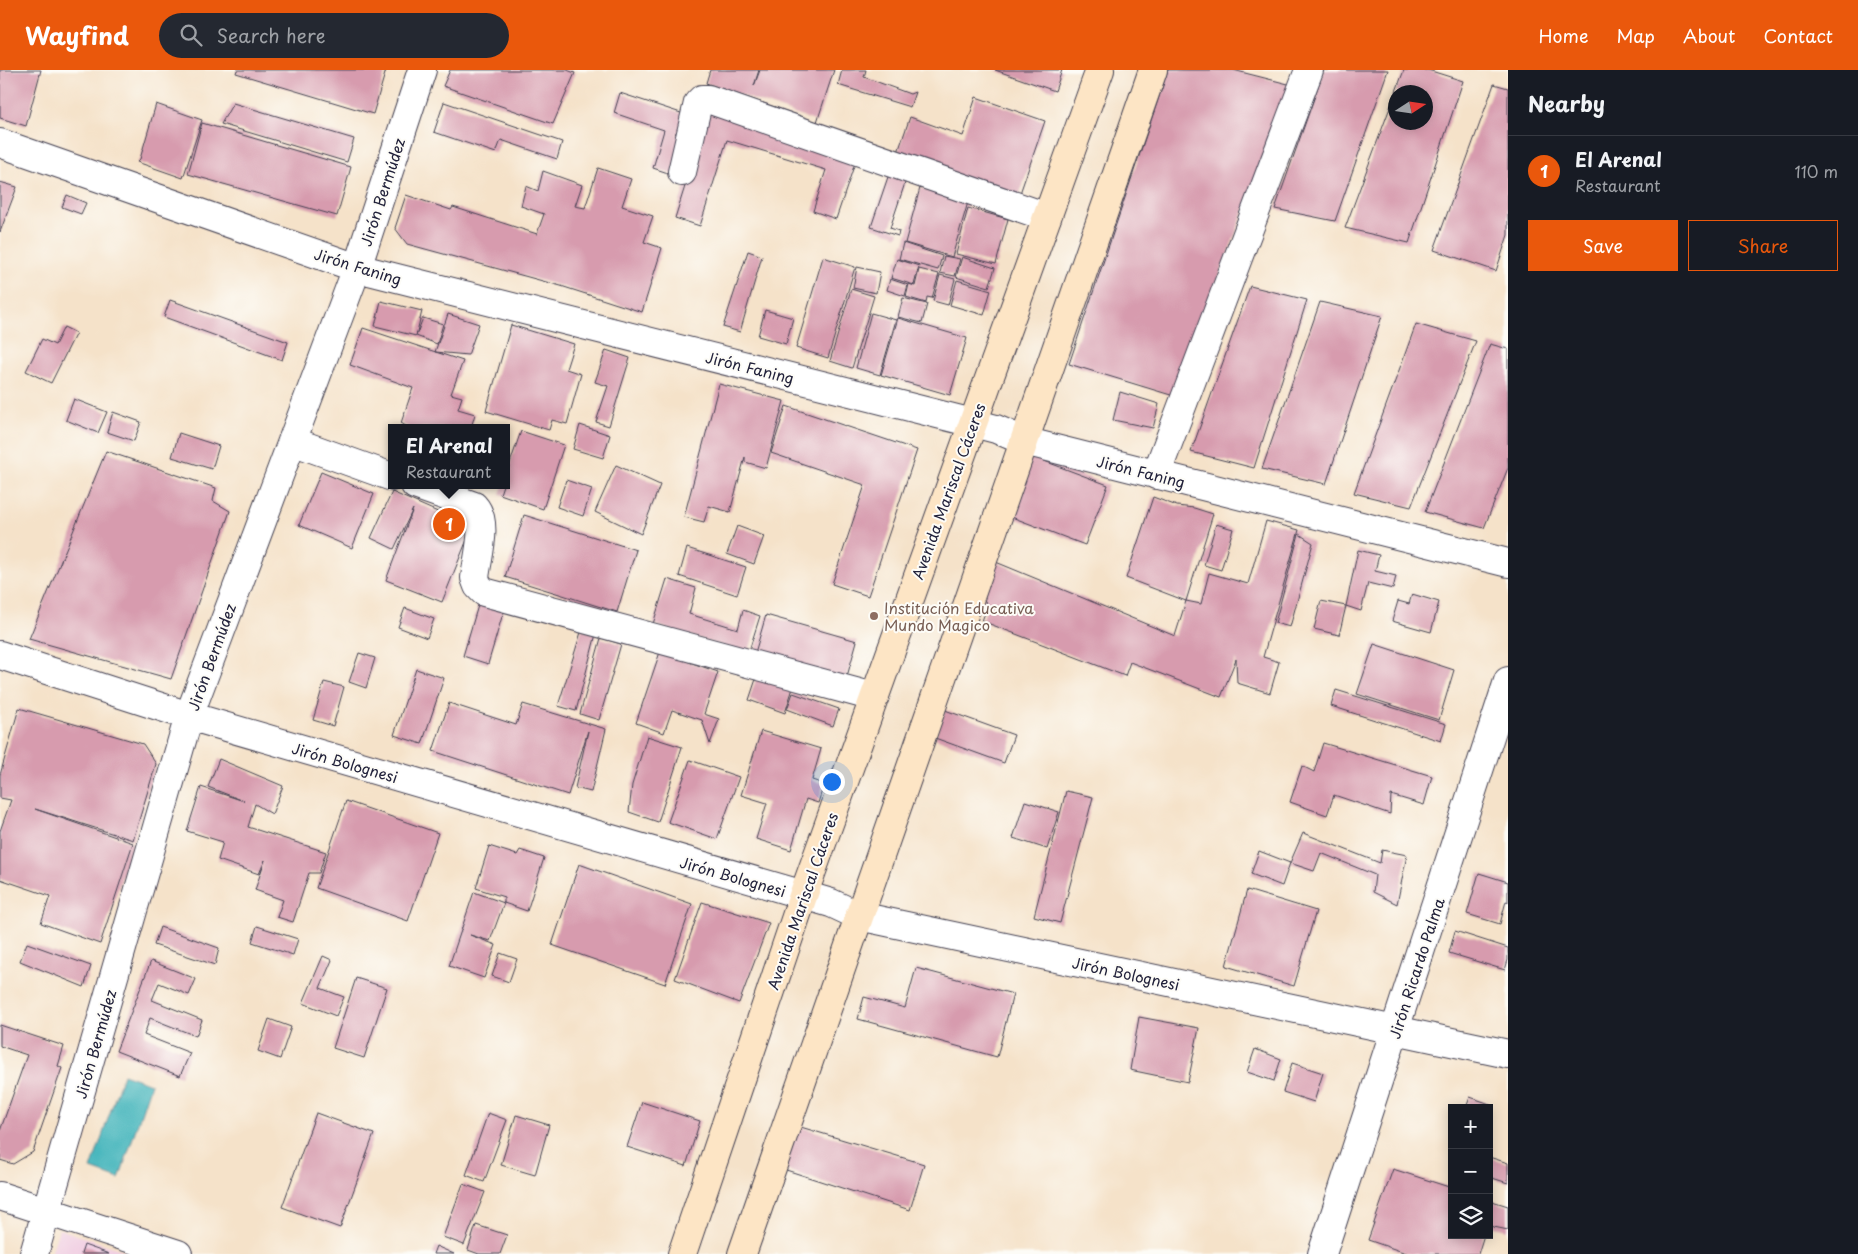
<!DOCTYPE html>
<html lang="en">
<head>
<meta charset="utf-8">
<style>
	:root { --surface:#171b24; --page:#242831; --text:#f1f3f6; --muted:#9ea1a6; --line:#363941; --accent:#ea580c }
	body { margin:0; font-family:"Playpen Sans",sans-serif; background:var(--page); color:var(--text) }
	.controls { position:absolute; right:15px; bottom:15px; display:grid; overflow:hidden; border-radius:0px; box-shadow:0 2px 12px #0003 }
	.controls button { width:45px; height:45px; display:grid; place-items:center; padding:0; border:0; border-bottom:1px solid var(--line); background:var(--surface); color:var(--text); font:25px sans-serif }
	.compass { position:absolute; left:1388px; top:15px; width:45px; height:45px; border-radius:50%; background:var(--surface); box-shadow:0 2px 12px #0003; rotate:78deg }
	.you { position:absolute; left:831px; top:711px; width:18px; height:18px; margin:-12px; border:4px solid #fff; border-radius:50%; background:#1a73e8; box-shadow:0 0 0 8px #1a73e833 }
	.badge { display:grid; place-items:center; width:32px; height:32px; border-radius:50%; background:var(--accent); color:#fff; font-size:16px; font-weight:700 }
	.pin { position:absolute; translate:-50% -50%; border:2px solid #fff; box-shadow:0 1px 5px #0006 }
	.popup { position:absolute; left:388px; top:354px; width:122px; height:65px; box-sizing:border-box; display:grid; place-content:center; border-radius:0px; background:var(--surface); filter:drop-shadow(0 1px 4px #0005); font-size:16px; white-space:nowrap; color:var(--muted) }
	.popup b { font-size:19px; color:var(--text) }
	.popup::after { content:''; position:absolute; left:50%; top:100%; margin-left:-10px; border:10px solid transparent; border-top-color:var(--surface) }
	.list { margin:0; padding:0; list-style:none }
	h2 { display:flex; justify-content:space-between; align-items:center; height:65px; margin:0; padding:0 20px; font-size:21px }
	h2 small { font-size:16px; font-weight:400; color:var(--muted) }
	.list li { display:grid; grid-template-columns:32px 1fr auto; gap:15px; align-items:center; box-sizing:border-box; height:70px; padding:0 20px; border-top:1px solid var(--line) }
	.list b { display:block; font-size:19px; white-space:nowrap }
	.list p { margin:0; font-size:16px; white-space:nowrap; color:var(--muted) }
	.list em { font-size:16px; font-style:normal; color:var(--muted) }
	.actions { display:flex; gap:10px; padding:15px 20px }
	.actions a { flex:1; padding:11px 0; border:1px solid var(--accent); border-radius:0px; text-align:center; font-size:18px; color:var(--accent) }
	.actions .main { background:var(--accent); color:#fff }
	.icon { flex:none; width:28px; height:28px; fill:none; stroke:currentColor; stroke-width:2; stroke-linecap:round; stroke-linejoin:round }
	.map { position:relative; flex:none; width:1508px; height:1184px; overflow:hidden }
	header { display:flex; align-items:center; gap:30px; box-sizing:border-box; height:70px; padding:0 25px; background:var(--accent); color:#fff }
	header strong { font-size:24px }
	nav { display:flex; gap:28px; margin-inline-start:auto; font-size:18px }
	.search { width:350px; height:45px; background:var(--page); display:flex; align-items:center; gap:12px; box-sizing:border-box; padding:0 18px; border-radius:28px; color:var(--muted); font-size:19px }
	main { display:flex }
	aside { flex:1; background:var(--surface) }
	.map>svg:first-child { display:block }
	.built { fill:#f1d0e3 }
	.water { fill:#45b5bc; stroke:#346c7c }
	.building { fill:#d79bae; fill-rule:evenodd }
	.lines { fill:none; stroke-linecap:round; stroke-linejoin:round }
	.street-casing { stroke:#423f50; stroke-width:30 }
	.secondary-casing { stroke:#423f50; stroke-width:30 }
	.street { stroke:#fff; stroke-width:28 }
	.secondary { stroke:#fde5c5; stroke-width:28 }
	.education-dot { fill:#8d6e63; stroke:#fdfcf7; stroke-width:2 }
	.labels { text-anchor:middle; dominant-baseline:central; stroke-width:4; stroke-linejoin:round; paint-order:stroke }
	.street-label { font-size:15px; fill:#22223b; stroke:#fdfcf7 }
	.education-label { font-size:15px; fill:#785e54; stroke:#fdfcf7; text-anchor:start }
</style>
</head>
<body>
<header>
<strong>Wayfind</strong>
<div class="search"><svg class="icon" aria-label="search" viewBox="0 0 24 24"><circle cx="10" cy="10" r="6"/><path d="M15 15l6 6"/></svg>Search here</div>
<nav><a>Home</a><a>Map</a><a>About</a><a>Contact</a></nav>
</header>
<main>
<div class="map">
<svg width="1508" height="1184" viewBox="0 0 1508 1184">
	<rect width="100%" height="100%" fill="#fdfcf7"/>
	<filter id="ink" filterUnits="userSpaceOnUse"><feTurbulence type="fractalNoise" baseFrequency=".02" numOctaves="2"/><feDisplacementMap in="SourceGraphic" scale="10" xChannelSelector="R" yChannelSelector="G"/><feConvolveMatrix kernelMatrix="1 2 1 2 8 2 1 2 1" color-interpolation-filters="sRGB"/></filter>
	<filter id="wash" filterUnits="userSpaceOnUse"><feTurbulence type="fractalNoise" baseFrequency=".0096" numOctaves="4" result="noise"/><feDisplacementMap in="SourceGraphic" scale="20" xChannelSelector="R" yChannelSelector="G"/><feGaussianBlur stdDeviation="1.12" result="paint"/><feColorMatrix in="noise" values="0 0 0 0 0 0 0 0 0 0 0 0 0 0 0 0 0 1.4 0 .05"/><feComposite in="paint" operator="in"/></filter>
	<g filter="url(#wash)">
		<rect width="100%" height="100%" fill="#f5e2c9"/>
		<path class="built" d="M59,1159L134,1184H51Z"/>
		<path class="water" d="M123,1004L151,1014L119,1109L91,1099Z"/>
		<g id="blocks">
			<path class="building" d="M0,0H41L26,56L0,48Z
				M237,0H386L373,44L236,3Z
				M450,0H567L575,3L553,54L443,16Z
				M710,0H759L754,16L760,0H834L817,52L706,13Z
				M842,0H866L864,7L910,24L915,22L910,37L838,15Z
				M995,0H1062L1055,21Z
				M1168,0H1233L1292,15L1174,326L1069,294Z
				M1324,0H1388L1335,151L1275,139Z
				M1404,0H1428L1463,11L1409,173L1345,158ZM1396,22H1426V52H1396Z
				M1494,14L1508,18V165L1496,201L1434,180Z
				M620,23L687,45L681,64L675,63L685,67L674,105L653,98L664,60L614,43Z
				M976,27L1045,51L1018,129L897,85L910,47L963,66Z
				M444,32L562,72L557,89L501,70L496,83L434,62Z
				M233,33L354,69L347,92L221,54Z
				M156,34L202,50L183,108L137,92L140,89Z
				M709,40L833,79L830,87L833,82L856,90L836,149L813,141L826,100L727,70L700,156L675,148Z
				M202,53L351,97L337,146L188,104Z
				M598,98L631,109L622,136L653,146L644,172L662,178L642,242L561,216L407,174L395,158L406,125L451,140L453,137L537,164L544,144L521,136L526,116L538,121L543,101L582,115L575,136L585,138Z
				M890,101L907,107L890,158L899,161L898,166L871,157Z
				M0,112L17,117L0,162Z
				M920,118L968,132L952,187L905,173Z
				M67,125L86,133L81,144L62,137Z
				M968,138L1008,149L996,194L956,184Z
				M903,173L942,186L938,200L899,189Z
				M748,181L762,186L740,262L723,257Z
				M944,186L960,189L955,206L940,203Z
				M823,187L855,197L828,288L796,278Z
				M962,187L995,198L989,217L956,207Z
				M897,189L919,196L914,215L891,208Z
				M857,197L880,202L876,223L853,218Z
				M919,199L939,204L932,228L927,227L926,233L906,227L909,214L915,216Z
				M940,205L955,209L948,235L933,231Z
				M890,209L908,215L905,226L887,220Z
				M957,210L991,220L984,245L950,235Z
				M1250,216L1307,230L1254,398L1191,382Z
				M851,219L874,226L852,298L830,291Z
				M903,228L927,234L922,253L898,247Z
				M170,230L288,272L282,290L164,247Z
				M381,231L422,241L416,266L375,256Z
				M1320,232L1382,246L1326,414L1262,399Z
				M765,240L793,248L786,274L758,266Z
				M871,243L896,250L880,305L856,298Z
				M448,244L479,254L468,285L435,282Z
				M423,248L443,254L437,274L416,266Z
				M898,248L967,268L950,325L881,305Z
				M1416,254L1476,271L1411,437L1354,423Z
				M511,255L574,274L566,299L581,304L567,354L552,350L549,360L486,341Z
				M64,257L76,263L51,313L26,301L42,269L55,275Z
				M363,258L463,291L451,324L462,327L458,339L475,344L471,358H409L401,353L413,318L350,295Z
				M1490,274L1508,279V398L1484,458L1425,442Z
				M606,280L630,288L609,356L596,352L608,316L595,312Z
				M719,314L784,331L766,398L745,392V387L730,442L709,436L704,452L684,447Z
				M1120,322L1159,334L1153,358L1113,350Z
				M74,329L107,342L98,363L66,350Z
				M786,336L917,380L868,526L832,514L865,415L771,383Z
				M113,342L141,352L134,371L107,362Z
				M580,355L610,365L603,388L573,379Z
				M521,361L564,375L543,439L500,424L503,415H506V405Z
				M179,363L219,376L212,399L172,387Z
				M106,381L216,418L213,431L230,441L171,609L29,569Z
				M1031,386L1108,415L1085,475L1009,446Z
				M616,395L660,415L641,464L595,442Z
				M321,402L374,424L352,478L299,455Z
				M566,410L592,419L583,446L557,437Z
				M392,422L472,457L442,532L386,510L413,439L394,479L371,468Z
				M1153,427L1177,436L1194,438L1213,444L1186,531L1201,534L1209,503L1248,514L1266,451L1299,460L1263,587L1279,592L1270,623L1237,613L1236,589L1221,627L1130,592L1125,606L982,551L988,534L977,524L991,490L1175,566L1186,531L1126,508Z
				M524,445L636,480L617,542L505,507Z
				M1216,454L1233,459L1221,500L1204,495Z
				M737,456L764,466L754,494L727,484Z
				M1299,464L1313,473L1290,557L1275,553Z
				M687,478L746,497L737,525L679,506Z
				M1358,480L1379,485L1375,501L1396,506L1393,519L1368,513L1361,541L1346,536L1339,565L1314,559L1321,531L1346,536Z
				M667,509L696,518L689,544L738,559L743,540L760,546L748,584L653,554Z
				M1412,524L1439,532L1431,562L1392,551L1398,531L1409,534Z
				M479,532L504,540L488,594L463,586Z
				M405,538L434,549L427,568L398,557Z
				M766,545L857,571L846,610L755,583Z
				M582,559L596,564L576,641L558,636Z
				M601,568L621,574L599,650L580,644Z
				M1374,574L1454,600L1439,650L1357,624Z
				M660,582L718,602L704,644L719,649L710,674L702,650L672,640L664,663L636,653Z
				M359,583L375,588L366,618L349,612Z
				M416,599L444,608L422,674L394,665Z
				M757,606L793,618L785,643L749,630Z
				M324,612L344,617L333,656L313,650Z
				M1336,620L1446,654L1441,671L1331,636Z
				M793,623L839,639L833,656L787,639Z
				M449,633L516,655L523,634L606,659L591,722L575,718L588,661L568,725L433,681Z
				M19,638L143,674L156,694L133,770L35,739L133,773L100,874L41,853L50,826L0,809V761L11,730L0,728V705Z
				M945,640L1014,665L1004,693L935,668Z
				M761,661L821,679L812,710L824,714L818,733L806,729L791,780L756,769L767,733L741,725Z
				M647,666L682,677L658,752L629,742L632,715Z
				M1323,673L1432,706L1424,735L1391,725L1390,744L1334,725L1327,745L1290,732L1302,696L1314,702Z
				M219,689L283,716L272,744L255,734L248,757L326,782L319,803H309L293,852L277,847L283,830L255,820L265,790L259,804L218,790L223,772L187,761L201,717L244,731L208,717Z
				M690,690L739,707L717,769L668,752Z
				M1066,721L1093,727L1060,853L1034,846Z
				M346,731L438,763L408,851L316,818Z
				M1025,731L1059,742L1047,779L1013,768Z
				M1303,763L1380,793L1382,780L1407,785L1397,834L1373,822L1375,805L1321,783L1314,801L1290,793L1282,816L1251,804L1259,781L1290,793Z
				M489,776L517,785L520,780L544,788L527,841L504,833V827L476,818Z
				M579,794L692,834L665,914L552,875Z
				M1479,803L1508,812V832L1506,831L1500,854L1467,844Z
				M1247,820L1316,841L1294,916L1226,896Z
				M474,822L504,833L490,871L470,865L496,875L484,908L449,896Z
				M702,832L769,853L739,933L675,909Z
				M257,856L298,869L293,885L252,872Z
				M160,857L219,878L215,895L154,875Z
				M1455,861L1508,878V890L1505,900L1449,883Z
				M27,873L91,896L84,917L20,891Z
				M500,883L517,889L509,912L492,906Z
				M323,886L332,890L320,918L344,927L336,946L303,933Z
				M151,891L196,909L189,925L159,913L152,930L202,950L196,966L150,948L144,965L190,983L180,1006L116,981Z
				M916,898L1013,924L997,987L858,949L864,927L905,938Z
				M356,908L387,918L364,988L333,978Z
				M1139,947L1199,958L1188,1012L1130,1000Z
				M269,949L291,957L280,989L258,981Z
				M0,955L64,976L58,996L62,998L33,1082L13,1094L0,1090V1061L27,985L0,976Z
				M1255,979L1281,989L1274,1011L1247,1002Z
				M1292,993L1323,1003L1314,1032L1283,1022Z
				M1470,1027L1490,1034L1488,1038H1466Z
				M642,1032L700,1051L686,1096L627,1077Z
				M316,1043L374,1064L340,1158L282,1137Z
				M488,1043L507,1050L484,1112L466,1105Z
				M516,1045L549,1055L535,1105L501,1095Z
				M794,1055L924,1094L910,1140L780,1098Z
				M1489,1087L1508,1093V1113L1489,1107Z
				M1393,1099L1452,1118V1165H1484L1478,1184H1409L1368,1170Z
				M463,1114L485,1122L464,1175L443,1167Z
				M1489,1130L1508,1136V1160L1489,1156Z
				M476,1155L507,1165L500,1184H479L468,1180Z
				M84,1175L109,1184H81Z
				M436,1176L454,1184H433Z"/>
		</g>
	</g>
	<g filter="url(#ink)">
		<use href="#blocks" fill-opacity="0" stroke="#423f50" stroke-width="1"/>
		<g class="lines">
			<g class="street-casing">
				<path id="street" d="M0,73L357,198L973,353L996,359L1024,371L1508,493
					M682,102L698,33L702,29H708L1047,147
					M292,371L392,407
					M1156,405L1309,0
					M415,415L474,436C489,452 477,488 475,508L478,516L484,522L874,627
					M0,585L189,646L831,833L859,846L1508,984
					M0,1126L178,1184
					M34,1184L189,646L357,198L422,0
					M1322,1184L1508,611"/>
			</g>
			<g class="secondary-casing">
				<path id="secondary" d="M682,1184L803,826L1100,0
					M742,1184L1153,0"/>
			</g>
			<use href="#street" class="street"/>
			<use href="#secondary" class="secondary"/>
		</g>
	</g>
	<circle class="education-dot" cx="874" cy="546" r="5"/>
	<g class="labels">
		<g class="street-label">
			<text transform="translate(382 122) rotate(-72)">Jirón Bermúdez</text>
			<text transform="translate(358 196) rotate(17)">Jirón Faning</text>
			<text transform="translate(750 297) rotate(14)">Jirón Faning</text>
			<text transform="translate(1141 401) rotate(14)">Jirón Faning</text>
			<text transform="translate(948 421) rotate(-70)">Avenida Mariscal Cáceres</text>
			<text transform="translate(211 587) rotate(-70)">Jirón Bermúdez</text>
			<text transform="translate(345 692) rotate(16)">Jirón Bolognesi</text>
			<text transform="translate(733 806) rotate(16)">Jirón Bolognesi</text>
			<text transform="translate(802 831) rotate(-71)">Avenida Mariscal Cáceres</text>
			<text transform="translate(1416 898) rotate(-72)">Jirón Ricardo Palma</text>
			<text transform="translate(1126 903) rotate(12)">Jirón Bolognesi</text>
			<text transform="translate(95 974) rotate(-74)">Jirón Bermúdez</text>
		</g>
		<g class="education-label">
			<text x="884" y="537">Institución Educativa<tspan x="884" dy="17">Mundo Magico</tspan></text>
		</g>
	</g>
</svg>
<div class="controls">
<button>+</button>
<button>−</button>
<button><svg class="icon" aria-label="layers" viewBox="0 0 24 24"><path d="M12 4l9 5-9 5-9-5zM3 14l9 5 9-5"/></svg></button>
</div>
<svg class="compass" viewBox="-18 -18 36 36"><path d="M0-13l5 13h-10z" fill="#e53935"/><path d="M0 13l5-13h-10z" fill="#9ea1a6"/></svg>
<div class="you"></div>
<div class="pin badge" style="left:449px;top:454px">1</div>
<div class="popup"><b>El Arenal</b>Restaurant</div>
</div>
<aside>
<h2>Nearby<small></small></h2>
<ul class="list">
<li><span class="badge">1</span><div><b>El Arenal</b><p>Restaurant</p></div><em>110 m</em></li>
</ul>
<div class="actions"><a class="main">Save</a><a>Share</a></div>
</aside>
</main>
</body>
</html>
